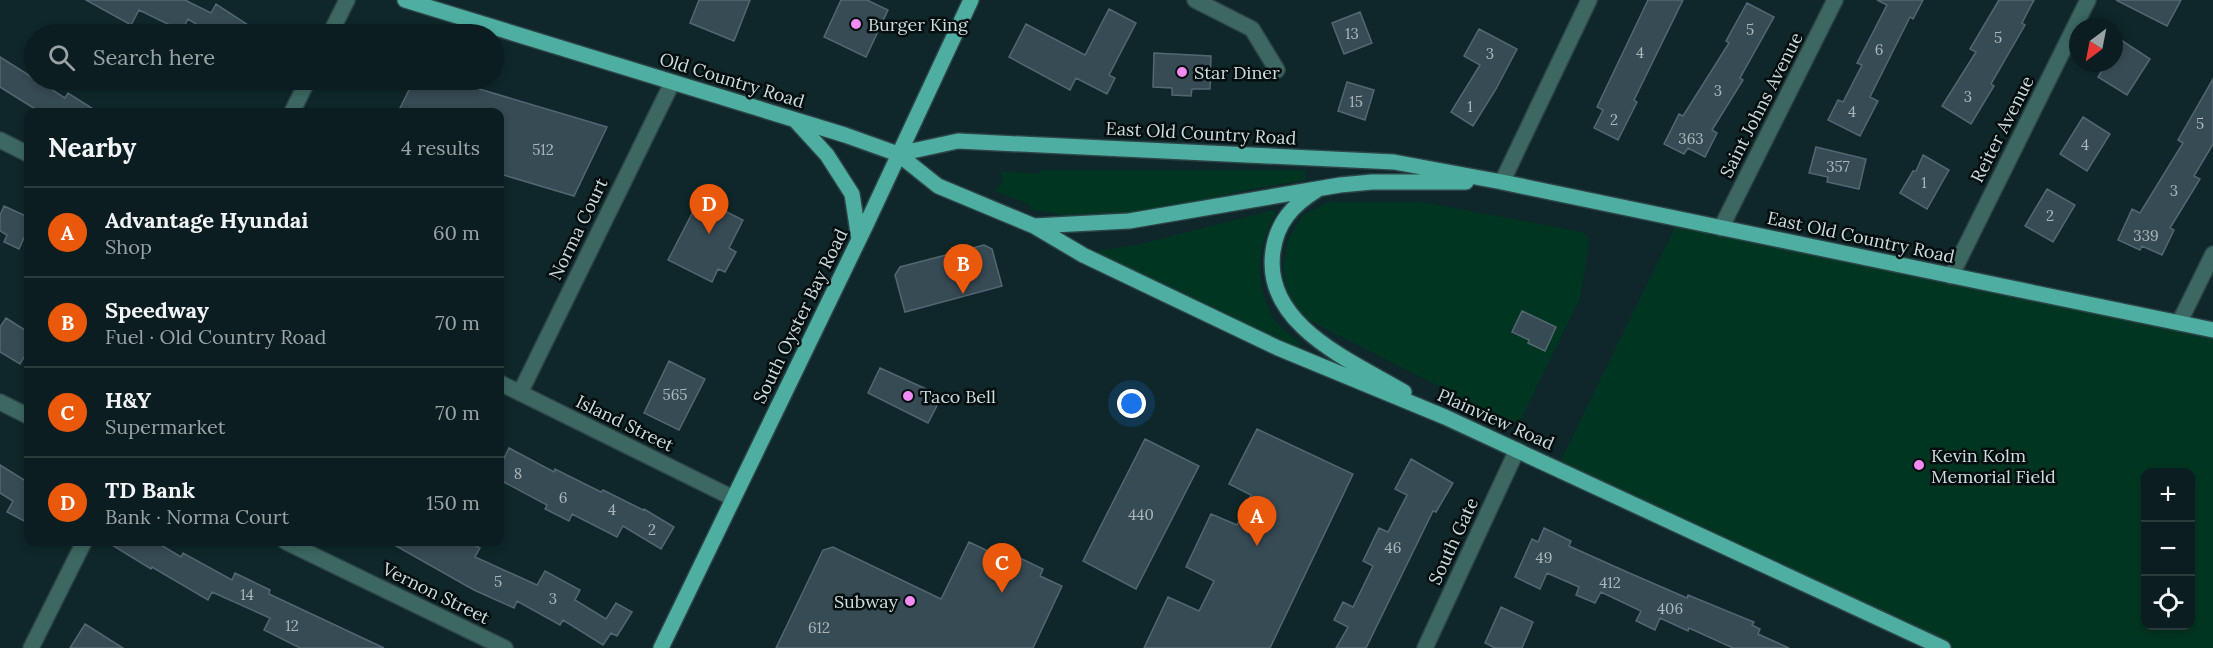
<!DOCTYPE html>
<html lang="en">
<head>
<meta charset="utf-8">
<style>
	:root { --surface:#0b1d20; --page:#192a2d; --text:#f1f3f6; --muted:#9aa2a5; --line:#2b3b3e; --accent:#ea580c }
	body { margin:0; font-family:Lora,serif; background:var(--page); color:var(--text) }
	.controls { position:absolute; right:18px; bottom:18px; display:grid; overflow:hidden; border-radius:12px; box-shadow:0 3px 9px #0003 }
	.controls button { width:54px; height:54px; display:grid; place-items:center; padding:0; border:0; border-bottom:2px solid var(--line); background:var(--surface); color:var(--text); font:30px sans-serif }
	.compass { position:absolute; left:2069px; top:18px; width:54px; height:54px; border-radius:50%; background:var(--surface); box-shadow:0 3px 9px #0003; rotate:212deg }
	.you { position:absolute; left:1132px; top:404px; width:21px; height:21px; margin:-15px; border:4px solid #fff; border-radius:50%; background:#1a73e8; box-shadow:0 0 0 9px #1a73e833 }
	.badge { display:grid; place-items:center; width:39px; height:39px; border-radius:50%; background:var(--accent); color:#fff; font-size:20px; font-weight:700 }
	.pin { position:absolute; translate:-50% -50px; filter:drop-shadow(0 2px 3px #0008) }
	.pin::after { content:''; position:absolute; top:32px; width:21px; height:18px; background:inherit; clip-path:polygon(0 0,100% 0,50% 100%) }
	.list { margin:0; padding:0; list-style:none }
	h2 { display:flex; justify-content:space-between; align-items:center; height:78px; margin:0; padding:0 24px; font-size:26px }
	h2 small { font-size:20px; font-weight:400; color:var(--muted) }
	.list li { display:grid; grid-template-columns:39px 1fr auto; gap:18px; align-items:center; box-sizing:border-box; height:90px; padding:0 24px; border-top:2px solid var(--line) }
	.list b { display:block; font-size:22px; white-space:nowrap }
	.list p { margin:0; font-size:20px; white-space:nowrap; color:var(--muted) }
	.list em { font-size:20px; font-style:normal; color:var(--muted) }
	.icon { flex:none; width:33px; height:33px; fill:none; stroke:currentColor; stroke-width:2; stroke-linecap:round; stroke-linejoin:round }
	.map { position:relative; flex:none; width:2213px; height:648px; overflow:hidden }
	.search { position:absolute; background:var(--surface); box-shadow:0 3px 9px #0003; left:24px; top:24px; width:480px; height:66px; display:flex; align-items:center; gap:15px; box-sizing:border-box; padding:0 21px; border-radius:33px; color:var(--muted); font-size:22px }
	.panel { position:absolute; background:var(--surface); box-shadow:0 3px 9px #0003; left:24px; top:108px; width:480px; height:438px; border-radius:12px }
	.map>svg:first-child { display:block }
	.green { fill:#003621; fill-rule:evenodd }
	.building { fill:#374b55; stroke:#536772; stroke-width:1.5 }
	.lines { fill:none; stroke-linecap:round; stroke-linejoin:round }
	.minor-casing { stroke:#2d4447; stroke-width:18 }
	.major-casing { stroke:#2d4447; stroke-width:18 }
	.minor { stroke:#3d6862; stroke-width:15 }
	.major { stroke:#4eaea2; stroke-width:15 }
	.poi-dot { fill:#f28af3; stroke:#050e0f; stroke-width:2 }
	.labels { text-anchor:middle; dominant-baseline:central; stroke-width:5; stroke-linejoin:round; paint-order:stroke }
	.number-label { font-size:15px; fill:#a8b7bb }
	.poi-label { font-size:18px; fill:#cddbdd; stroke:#050e0f; text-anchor:start }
	.street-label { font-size:18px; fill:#cddbdd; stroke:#050e0f }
</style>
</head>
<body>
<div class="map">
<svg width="2213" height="648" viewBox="0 0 2213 648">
	<rect width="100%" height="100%" fill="#0f272a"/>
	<path class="green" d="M1040,170H1305L1306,180L1250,189L1151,213L1065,215L1029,209L1031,205L994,191C1002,185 1003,181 1001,171L1040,174Z
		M1329,202H1423L1582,232L1587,236L1589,244L1580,298L1521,419L1517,423H1512L1301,316L1287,293L1283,266L1289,238L1303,215Z
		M1273,210L1276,214C1255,245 1255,292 1276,322C1282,330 1294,337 1301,344L1299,350L1090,252L1137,245Z
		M1679,219L2213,330V648H1943L1557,468ZM2146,472H2190V626H2146Z"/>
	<path class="building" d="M86,0H185L211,13L216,4L262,34H212L188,19L182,31L139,10L131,25Z
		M699,0H750L734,41L690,23Z
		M841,0H867L888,10L866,57L824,37Z
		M1648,0H1683L1634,100L1637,102L1618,140L1594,128L1603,110L1597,107Z
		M1877,0H1923L1913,19L1910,17L1870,97L1878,101L1860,136L1828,120L1838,100L1843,102L1862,65L1857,63L1887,5Z
		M1999,0H2034L2022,23L2025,25L1991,84L1994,86L1971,124L1942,106L1976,52L1970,49Z
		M2116,0H2181L2167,26Z
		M1747,3L1774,17L1740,78L1743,80L1712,130L1717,133L1705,157L1688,148L1684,154L1664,144L1679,114L1683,116L1729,43L1726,41Z
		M1109,9L1136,23L1109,75L1115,78L1107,94L1076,78L1070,90L1009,57L1026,24L1085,55Z
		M1360,12L1372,43L1344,54L1332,23Z
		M1479,29L1517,49L1496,89L1473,126L1451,112L1480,65L1464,56Z
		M2121,40L2150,59L2127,95L2098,77L2107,63H2114V51Z
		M1154,53L1211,56L1210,89H1192L1191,96L1172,95V88L1153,87Z
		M0,57L65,98L68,93L98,112H40L0,87Z
		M2213,79V144L2194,176L2200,179L2170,228L2174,230L2162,255L2142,246L2140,250L2118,240L2132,209L2140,213L2183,143L2178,140Z
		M414,80H449L607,127L574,196L500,174V112H398Z
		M1347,82L1374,90L1365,120L1338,111Z
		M2083,117L2110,134L2087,171L2060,154Z
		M1816,147L1866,159L1859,189L1827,182L1828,177L1809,173Z
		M1923,155L1949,170L1927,209L1900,193L1913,171H1916Z
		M2047,189L2075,205L2053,242L2025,226Z
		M698,202L715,211L717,207L743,220L729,248L736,252L725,272L718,269L712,282L668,260Z
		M4,206L28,217V229L19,249L4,242L7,235L0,231V215Z
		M984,245L992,249L1002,286L905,312L895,275L900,267Z
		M1522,311L1556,327L1545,351L1528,343L1529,340L1512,332Z
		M6,318L28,332V350L20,364L0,352V327Z
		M669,361L705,379L679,430L644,413Z
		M880,368L942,396L928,423L868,393Z
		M1257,429L1353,474L1270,648H1144L1168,597L1199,611L1214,581L1186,567L1211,514L1237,525L1251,495L1229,484Z
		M1145,439L1199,466L1136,589L1083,561Z
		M509,448L554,472L555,469L601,492L603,490L643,510L644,509L674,527L661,549L623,526L617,537L572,514L569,521L545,509L547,505L500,480V466Z
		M1411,459L1453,483L1436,512L1433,511L1366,648H1336L1348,627L1334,620L1343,602L1353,607L1373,566L1363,561L1379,528L1388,532L1407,495L1395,489Z
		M0,465L24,480L28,472V523L7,512L13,501L0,493Z
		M1544,528L1571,541L1569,546L1627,572L1687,598L1688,595L1754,622L1752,625L1760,629L1758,634L1789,648H1733L1689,628L1688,631L1660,618L1655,630L1636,621L1641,611L1601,592L1595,603L1576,595L1579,587L1547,573L1540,589L1515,577L1532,539L1538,542Z
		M107,542H156L181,557L183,553L232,580L235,573L270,590L269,594L384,648H300L264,630L270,618L212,592L208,600L152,567L151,569Z
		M389,542H469L480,548L475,557L537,585L545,571L580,590L575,600L606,619L616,603L632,612L617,636L611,633L603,645L563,620L560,625L517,601L514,608L474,590Z
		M969,542L992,553L995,546L1043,569L1040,576L1062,586L1033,648H776L823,550L833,547L941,599Z
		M1501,607L1533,622L1522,648H1495L1485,643Z
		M85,624L123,648H70Z"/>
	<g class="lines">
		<g class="minor-casing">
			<path id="minor" d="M1195,0L1252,29L1277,70
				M330,34L347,0
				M292,112L308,80
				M0,140L28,154
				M1502,182L1589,0
				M1721,228L1835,0
				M1951,276L2088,0
				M2179,323L2213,254
				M500,383L733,498
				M520,393L672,83
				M0,402L28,416
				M286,542L505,648
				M31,648L84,542
				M1425,648L1517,450"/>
		</g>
		<g class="major-casing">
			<path id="major" d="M405,0L845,135L898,154L938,186L1034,226L1083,255L1278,348L1445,417L1943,648
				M795,120L827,155L852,194L859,239
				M898,154L958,141L1394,162L1502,182L2213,330
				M1317,190C1293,205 1277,222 1273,251C1262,325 1352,361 1404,392
				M1034,226L1129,221L1340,185L1372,182H1466
				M661,648L865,227L971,0"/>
		</g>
		<use href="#minor" class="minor"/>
		<use href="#major" class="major"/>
	</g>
	<g class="poi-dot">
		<circle cx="856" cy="24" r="6"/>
		<circle cx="1182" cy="72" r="6"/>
		<circle cx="908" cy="396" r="6"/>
		<circle cx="1919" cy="465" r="6"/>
		<circle cx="910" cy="601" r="6"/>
	</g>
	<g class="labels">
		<g class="number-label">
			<text x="1750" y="29">5</text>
			<text x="1352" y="33">13</text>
			<text x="1998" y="37">5</text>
			<text x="1879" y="49">6</text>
			<text x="1640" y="52">4</text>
			<text x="1490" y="53">3</text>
			<text x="1718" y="90">3</text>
			<text x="1968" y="96">3</text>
			<text x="1356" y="101">15</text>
			<text x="1470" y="106">1</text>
			<text x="1852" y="111">4</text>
			<text x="1614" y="119">2</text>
			<text x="2200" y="123">5</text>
			<text x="1691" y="138">363</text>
			<text x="2085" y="144">4</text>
			<text x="543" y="149">512</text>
			<text x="1838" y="166">357</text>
			<text x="1924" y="182">1</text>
			<text x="2174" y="190">3</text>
			<text x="2050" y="215">2</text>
			<text x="2146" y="235">339</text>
			<text x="675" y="394">565</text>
			<text x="518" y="473">8</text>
			<text x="563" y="497">6</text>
			<text x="612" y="509">4</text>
			<text x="1141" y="514">440</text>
			<text x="652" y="529">2</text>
			<text x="1393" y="547">46</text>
			<text x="1544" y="557">49</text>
			<text x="498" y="581">5</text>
			<text x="1610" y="582">412</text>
			<text x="247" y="594">14</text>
			<text x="553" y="598">3</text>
			<text x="1670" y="608">406</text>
			<text x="292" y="625">12</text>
			<text x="819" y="627">612</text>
		</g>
		<g class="poi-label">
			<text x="868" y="24">Burger King</text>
			<text x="1194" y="72">Star Diner</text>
			<text x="920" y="396">Taco Bell</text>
			<text x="1931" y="455">Kevin Kolm<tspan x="1931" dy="21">Memorial Field</tspan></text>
			<text x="898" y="601" text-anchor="end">Subway</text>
		</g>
		<g class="street-label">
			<text transform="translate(732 80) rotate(17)">Old Country Road</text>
			<text transform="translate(1761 105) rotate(-63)">Saint Johns Avenue</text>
			<text transform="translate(2002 129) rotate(-63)">Reiter Avenue</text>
			<text transform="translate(1201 133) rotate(3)">East Old Country Road</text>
			<text transform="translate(578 229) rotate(-64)">Norma Court</text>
			<text transform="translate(1861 237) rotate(12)">East Old Country Road</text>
			<text transform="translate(800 316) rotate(-64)">South Oyster Bay Road</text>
			<text transform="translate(1496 419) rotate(24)">Plainview Road</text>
			<text transform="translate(625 423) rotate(26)">Island Street</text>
			<text transform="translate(1453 541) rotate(-65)">South Gate</text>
			<text transform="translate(436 593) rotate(26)">Vernon Street</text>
		</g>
	</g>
</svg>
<div class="controls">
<button>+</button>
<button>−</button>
<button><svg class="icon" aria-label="locate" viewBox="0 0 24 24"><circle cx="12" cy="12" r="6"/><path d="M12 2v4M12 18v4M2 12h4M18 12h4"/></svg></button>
</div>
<svg class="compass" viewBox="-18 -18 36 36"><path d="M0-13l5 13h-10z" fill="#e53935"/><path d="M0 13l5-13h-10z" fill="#9aa2a5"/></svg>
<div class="you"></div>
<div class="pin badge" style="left:1257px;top:546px">A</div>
<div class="pin badge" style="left:963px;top:294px">B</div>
<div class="pin badge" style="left:1002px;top:593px">C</div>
<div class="pin badge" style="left:709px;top:234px">D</div>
<div class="search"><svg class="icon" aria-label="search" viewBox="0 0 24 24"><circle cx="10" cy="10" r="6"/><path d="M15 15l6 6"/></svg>Search here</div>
<section class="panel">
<h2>Nearby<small>4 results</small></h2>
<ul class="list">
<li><span class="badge">A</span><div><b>Advantage Hyundai</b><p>Shop</p></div><em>60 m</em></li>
<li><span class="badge">B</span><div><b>Speedway</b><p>Fuel · Old Country Road</p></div><em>70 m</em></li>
<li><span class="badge">C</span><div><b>H&amp;Y</b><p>Supermarket</p></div><em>70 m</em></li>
<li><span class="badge">D</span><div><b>TD Bank</b><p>Bank · Norma Court</p></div><em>150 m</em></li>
</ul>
</section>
</div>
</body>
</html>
